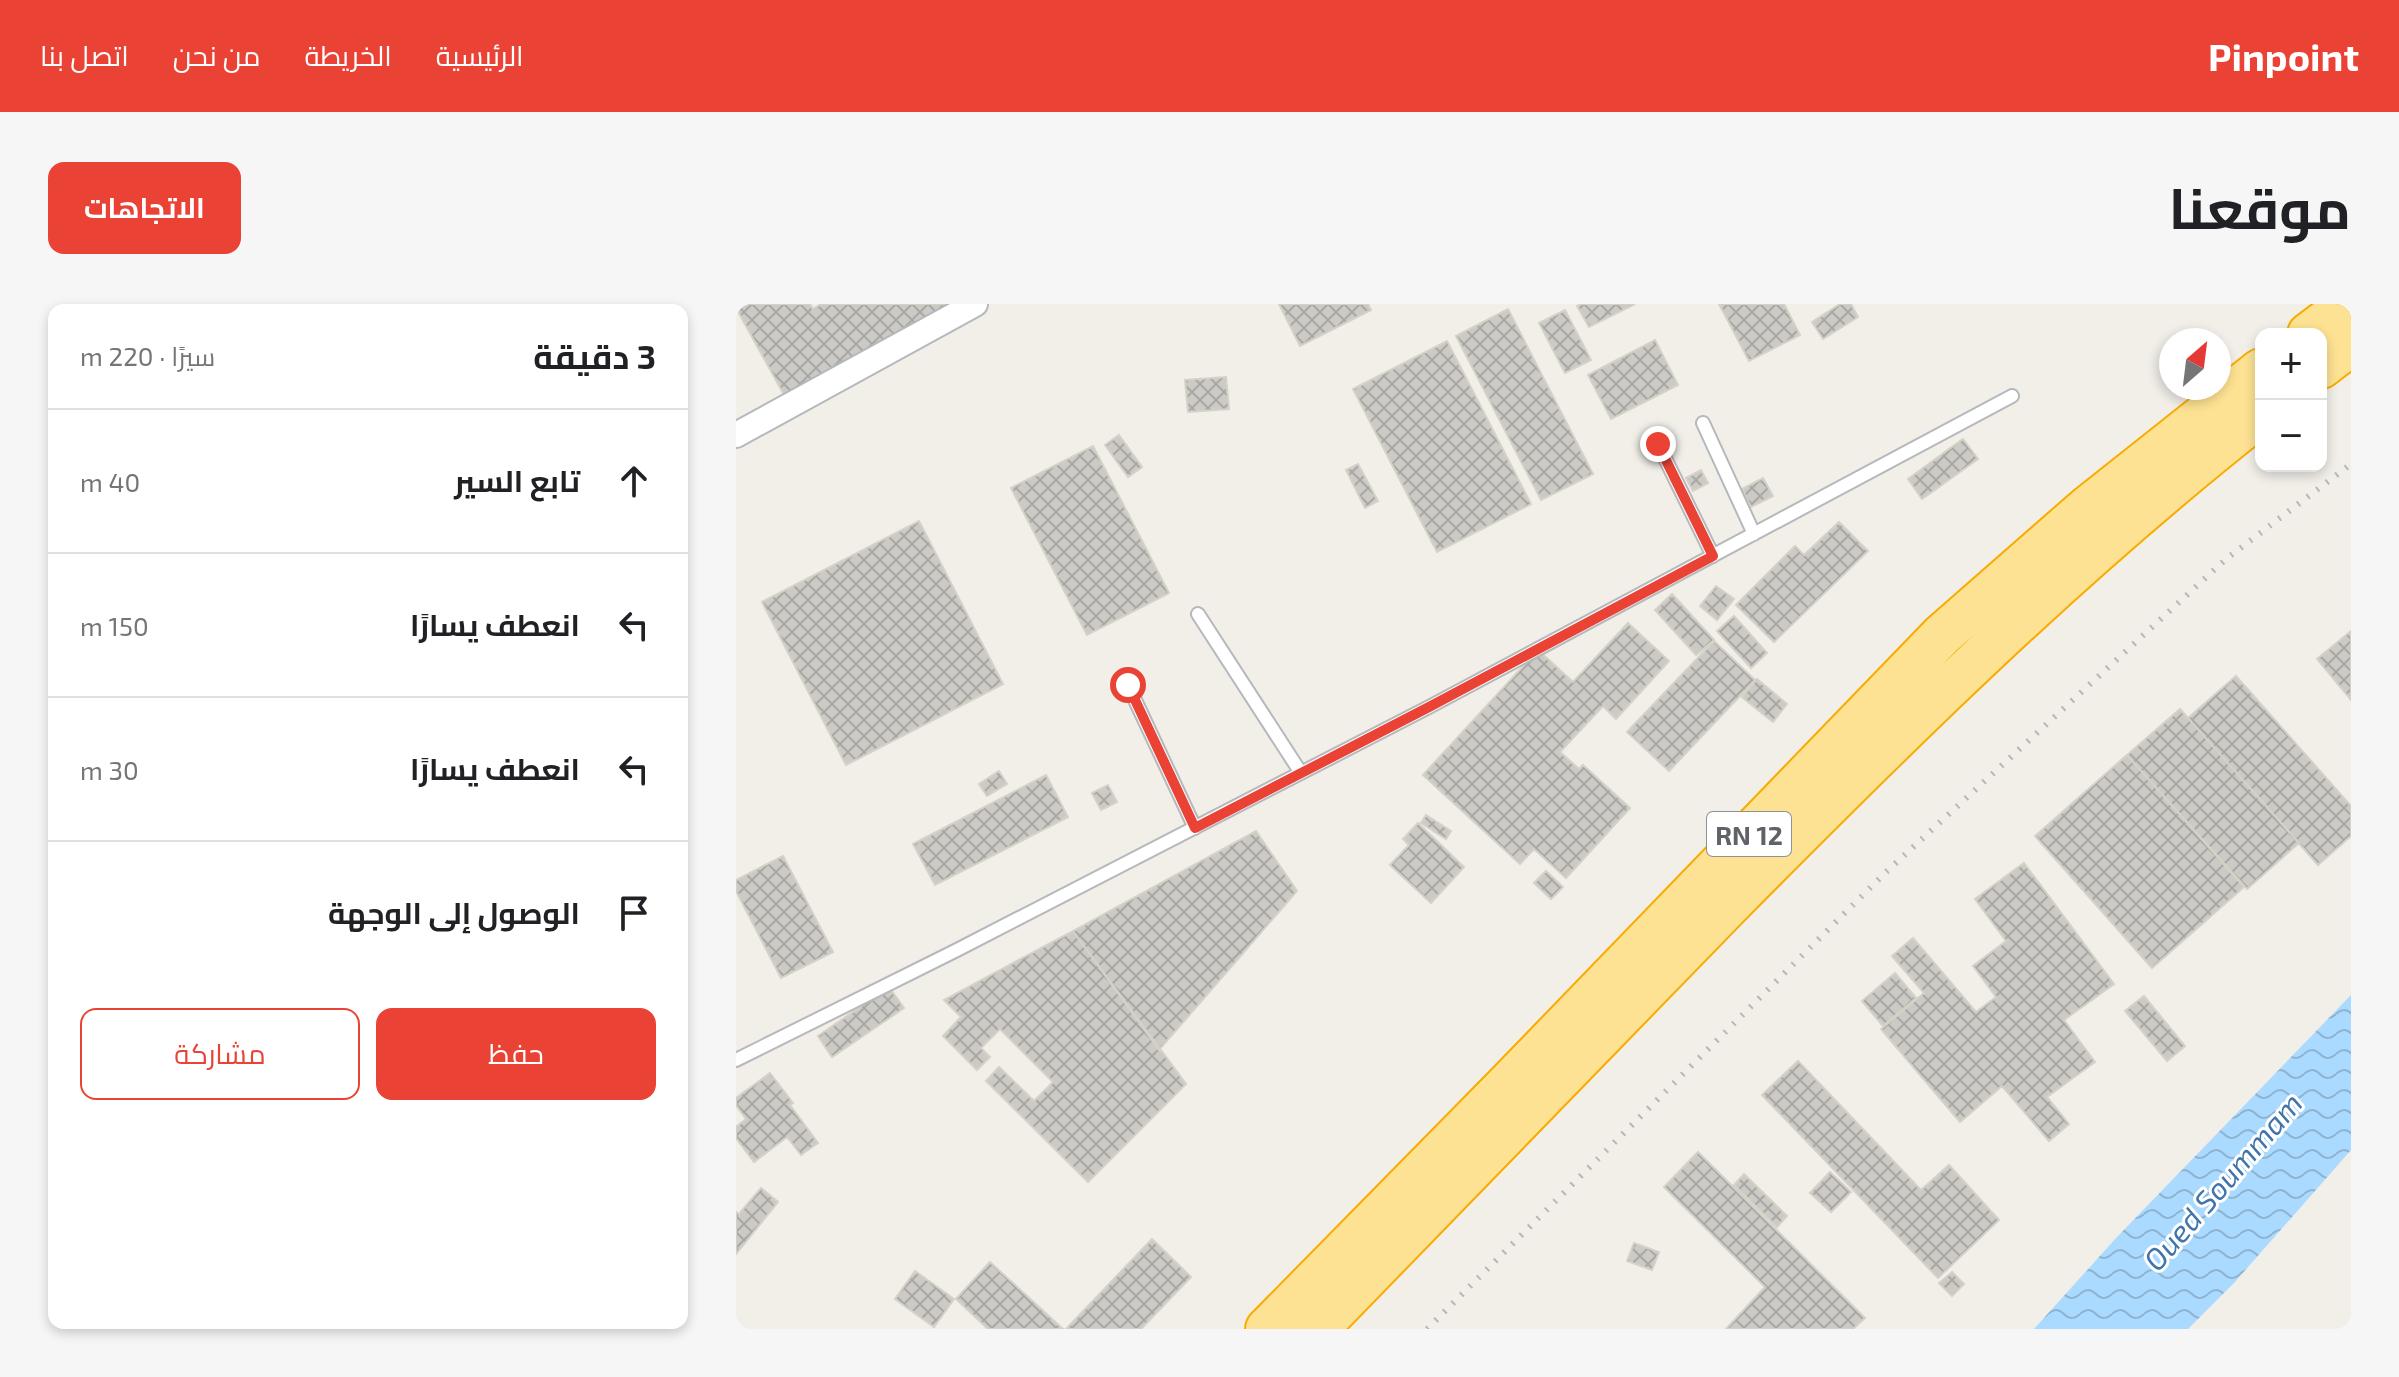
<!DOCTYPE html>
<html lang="ar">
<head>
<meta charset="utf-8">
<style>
	:root { --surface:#fff; --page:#f6f6f6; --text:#202124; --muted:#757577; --line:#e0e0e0; --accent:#ea4335 }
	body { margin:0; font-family:"Exo 2",Cairo,sans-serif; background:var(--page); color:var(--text); direction:rtl }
	.controls { position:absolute; right:24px; top:24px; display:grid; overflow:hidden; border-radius:16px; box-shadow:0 4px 12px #0003 }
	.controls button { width:72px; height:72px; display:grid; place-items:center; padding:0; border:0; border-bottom:2px solid var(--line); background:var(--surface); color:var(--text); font:40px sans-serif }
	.compass { position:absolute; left:1423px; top:24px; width:72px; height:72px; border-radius:50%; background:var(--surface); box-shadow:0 4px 12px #0003; rotate:28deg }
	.stop { position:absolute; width:24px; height:24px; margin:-18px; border:6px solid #ea4335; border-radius:50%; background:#fff }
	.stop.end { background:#ea4335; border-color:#fff; box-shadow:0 2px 8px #0008 }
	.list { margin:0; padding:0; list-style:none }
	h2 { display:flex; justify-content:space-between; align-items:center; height:104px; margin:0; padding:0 32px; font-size:34px }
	h2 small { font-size:26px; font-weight:400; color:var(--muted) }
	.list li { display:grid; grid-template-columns:52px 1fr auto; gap:24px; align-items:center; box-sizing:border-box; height:144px; padding:0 32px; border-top:2px solid var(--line) }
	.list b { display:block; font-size:30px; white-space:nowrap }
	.list em { font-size:26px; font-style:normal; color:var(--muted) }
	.actions { display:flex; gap:16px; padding:24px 32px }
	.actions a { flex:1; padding:18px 0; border:2px solid var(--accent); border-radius:16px; text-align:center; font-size:28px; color:var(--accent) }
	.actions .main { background:var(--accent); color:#fff }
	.icon { flex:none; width:44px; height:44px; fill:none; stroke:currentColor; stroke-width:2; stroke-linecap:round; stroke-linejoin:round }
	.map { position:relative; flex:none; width:1615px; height:1025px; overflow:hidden; direction:ltr; border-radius:16px }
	header { display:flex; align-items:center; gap:48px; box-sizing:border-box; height:112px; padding:0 40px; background:var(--accent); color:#fff }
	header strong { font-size:38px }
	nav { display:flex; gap:44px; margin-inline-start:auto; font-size:28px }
	.intro { display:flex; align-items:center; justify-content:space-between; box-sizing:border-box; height:192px; padding:0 48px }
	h1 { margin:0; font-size:56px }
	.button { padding:20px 36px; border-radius:16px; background:var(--accent); color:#fff; font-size:28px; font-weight:700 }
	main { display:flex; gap:48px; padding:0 48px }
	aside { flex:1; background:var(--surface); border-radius:16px; box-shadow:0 4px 12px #0003 }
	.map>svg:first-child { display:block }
	.water { fill:url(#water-waves) }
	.building { fill:url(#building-cross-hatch); stroke:#d6d1c6; stroke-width:2 }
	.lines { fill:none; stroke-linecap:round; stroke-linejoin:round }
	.lane-casing { stroke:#b5b8bc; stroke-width:16 }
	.street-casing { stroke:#b5b8bc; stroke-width:28 }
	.highway-casing { stroke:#f9ab00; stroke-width:46 }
	.lane { stroke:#fff; stroke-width:12 }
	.street { stroke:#fff; stroke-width:24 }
	.highway { stroke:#fde293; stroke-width:42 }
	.rail { stroke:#b6b7b8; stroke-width:6; stroke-dasharray:2 10; stroke-linecap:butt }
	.route { stroke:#ea4335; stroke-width:10 }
	.labels { text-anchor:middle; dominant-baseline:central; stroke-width:6; stroke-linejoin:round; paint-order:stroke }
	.shield { fill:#fff; stroke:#8f9295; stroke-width:2 }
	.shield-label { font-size:26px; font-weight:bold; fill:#5f6368 }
	.water-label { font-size:30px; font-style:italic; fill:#4174aa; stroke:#fff }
</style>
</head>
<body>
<header>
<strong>Pinpoint</strong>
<nav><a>الرئيسية</a><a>الخريطة</a><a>من نحن</a><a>اتصل بنا</a></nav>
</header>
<div class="intro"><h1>موقعنا</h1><a class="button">الاتجاهات</a></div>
<main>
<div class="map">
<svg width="1615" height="1025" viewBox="0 0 1615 1025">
	<defs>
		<pattern id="water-waves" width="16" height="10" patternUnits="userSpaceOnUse" patternTransform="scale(2)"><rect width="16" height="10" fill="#aadaff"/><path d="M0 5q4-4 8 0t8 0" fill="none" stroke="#8eb4d2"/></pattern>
		<pattern id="building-cross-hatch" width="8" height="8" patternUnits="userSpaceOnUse" patternTransform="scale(2)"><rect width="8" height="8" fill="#cccac5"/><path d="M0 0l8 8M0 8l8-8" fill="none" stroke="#a9a8a4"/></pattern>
	</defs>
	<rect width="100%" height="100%" fill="#f1efe8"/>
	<path class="water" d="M1615,691V846L1498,979L1452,1025H1298L1381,933Z"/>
	<path class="building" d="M3,0H74L77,5L85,0H221L52,98L0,4Z
		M543,0H632L635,6L564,42Z
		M846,0H899L853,23L841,2Z
		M983,0H1048L1064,31L1013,57Z
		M1104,0H1115L1122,13L1087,35L1076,18Z
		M772,5L857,170L805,196L720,32Z
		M829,6L855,56L829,69L803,19Z
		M919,36L942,81L875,115L852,71Z
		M711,37L795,200L701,248L617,85Z
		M490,73L493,105L452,108L449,76Z
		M383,131L406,163L392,173L369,141Z
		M1227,135L1242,155L1186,195L1172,175Z
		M357,142L433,289L351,331L275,184Z
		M622,160L642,197L629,204L610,166Z
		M965,166L972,179L957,187L950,174Z
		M1027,174L1037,192L1015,203L1006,185Z
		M183,217L267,380L110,461L26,298Z
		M1103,218L1132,247L1038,338L1000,301L1059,242L1068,251Z
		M980,282L998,295L981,316L964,302Z
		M936,290L978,336L960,351L919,306Z
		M998,312L1031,349L1015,364L981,327Z
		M892,319L933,357L880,415L867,402L824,448L843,465L847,461L894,504L830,574L798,545L784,560L687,471L802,346L837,378Z
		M1615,327V396L1581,355Z
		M978,337L1019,376L933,467L891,428Z
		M1500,372L1615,502V532L1582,561L1452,414Z
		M1021,375L1051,400L1037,418L1006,393Z
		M1444,405L1563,539L1511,585L1391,451Z
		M1391,451L1508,583L1416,664L1299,532Z
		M263,467L271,480L251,492L243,480Z
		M310,471L332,513L199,581L177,540Z
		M372,481L381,498L365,506L356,489Z
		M690,511L715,527L710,535L685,519Z
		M682,519L728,563L695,599L654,561L673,541L667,535Z
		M520,527L561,587L423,746L337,627Z
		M47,552L97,648L45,674L0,587V576Z
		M1288,559L1378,680L1328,716L1359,758L1311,793L1333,820L1313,837L1266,782L1224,818L1145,725L1188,689L1156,652L1177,634L1240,708L1260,693L1237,662L1270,637L1239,595Z
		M810,567L827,583L815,595L798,579Z
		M337,627L450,780L352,878L250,777L263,763L298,797L317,778L264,725L245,744L254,753L241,766L207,732L225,713L208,696Z
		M1159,669L1180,694L1147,722L1126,697Z
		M153,683L168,704L96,753L82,732Z
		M1408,692L1449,742L1431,757L1389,707Z
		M1062,757L1185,886L1213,861L1263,916L1202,974L1026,791Z
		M34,769L57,799L54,801L82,839L65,851L51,833L18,858L0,834V823L10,815L0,801V794Z
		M962,848L1129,1014L1117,1025H990L1029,983L928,883Z
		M1094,868L1115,888L1095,908L1074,889Z
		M1008,870L1051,912L1041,923L998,881Z
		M25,884L42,898L0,950V908L3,910Z
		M416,935L455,973L405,1025H330Z
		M898,939L923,948L916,966L891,957Z
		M254,958L327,1025H252L220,995Z
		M179,967L218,995L198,1023L159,995Z
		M1216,968L1228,980L1216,992L1203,979Z"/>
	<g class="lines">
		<g class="lane-casing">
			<path id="lane" d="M967,119L1018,230
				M922,140L977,252
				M462,310L565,469
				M392,381L459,524
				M0,756L221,646L693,403L1276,92"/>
		</g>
		<g class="street-casing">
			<path id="street" d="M0,131L239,0"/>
		</g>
		<g class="highway-casing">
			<path id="highway" d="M1573,30L1613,0
				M1585,63L1615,40
				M531,1025L772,780L1206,331L1351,204L1525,66
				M581,1025C718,884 854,743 991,603C1161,431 1334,260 1525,110"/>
		</g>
		<use href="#lane" class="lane"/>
		<use href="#street" class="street"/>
		<use href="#highway" class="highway"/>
		<path class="rail" d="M691,1025L1150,568L1490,255L1615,160"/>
	</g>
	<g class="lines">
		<path class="route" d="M392,381L459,524L693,403L977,252L922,140"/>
	</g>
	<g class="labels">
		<rect class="shield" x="971" y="508" width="84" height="44" rx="6"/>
		<g class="shield-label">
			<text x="1013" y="530">RN 12</text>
		</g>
		<g class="water-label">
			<text transform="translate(1486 877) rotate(-49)">Oued Soummam</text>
		</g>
	</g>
</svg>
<div class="controls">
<button>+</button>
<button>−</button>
</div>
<svg class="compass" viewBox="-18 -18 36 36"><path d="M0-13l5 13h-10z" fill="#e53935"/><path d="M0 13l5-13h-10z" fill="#757577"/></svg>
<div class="stop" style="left:392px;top:381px"></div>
<div class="stop end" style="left:922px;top:140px"></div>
</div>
<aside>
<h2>3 دقيقة<small>سيرًا · 220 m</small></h2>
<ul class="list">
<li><svg class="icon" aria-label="ahead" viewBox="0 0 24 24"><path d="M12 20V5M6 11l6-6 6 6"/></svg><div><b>تابع السير</b></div><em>40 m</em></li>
<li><svg class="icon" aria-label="left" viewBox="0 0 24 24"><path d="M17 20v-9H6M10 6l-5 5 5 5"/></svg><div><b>انعطف يسارًا</b></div><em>150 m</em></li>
<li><svg class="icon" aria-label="left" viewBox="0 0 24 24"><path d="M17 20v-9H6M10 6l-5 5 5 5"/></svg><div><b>انعطف يسارًا</b></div><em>30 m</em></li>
<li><svg class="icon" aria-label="arrive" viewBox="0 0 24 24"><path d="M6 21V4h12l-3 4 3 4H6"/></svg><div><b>الوصول إلى الوجهة</b></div></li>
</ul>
<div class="actions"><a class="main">حفظ</a><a>مشاركة</a></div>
</aside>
</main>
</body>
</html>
